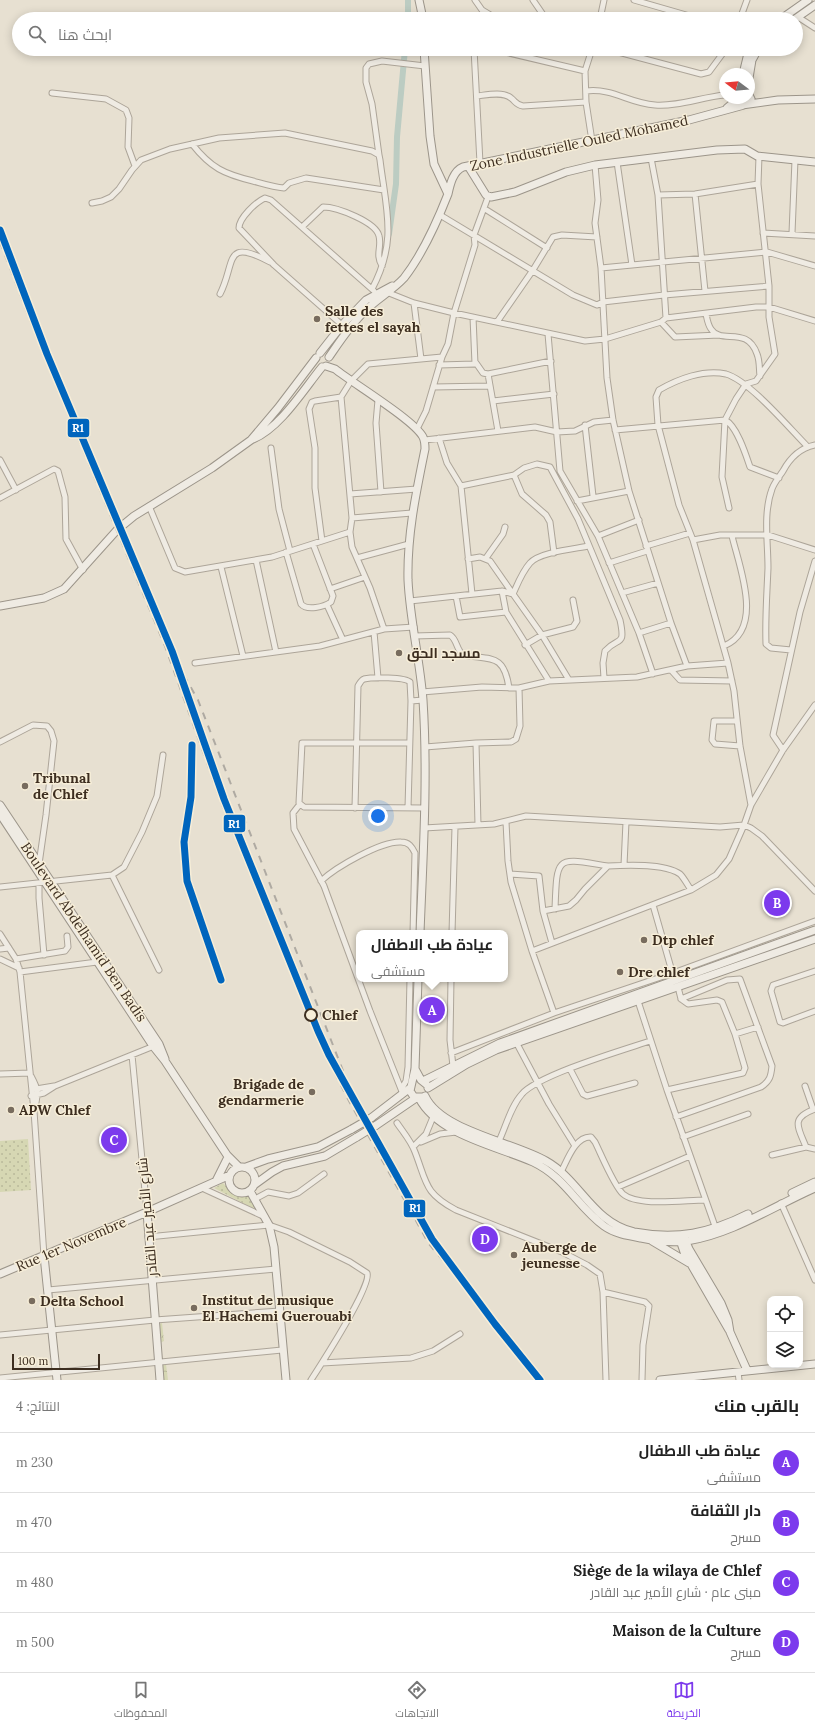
<!DOCTYPE html>
<html lang="ar">
<head>
<meta charset="utf-8">
<style>
	:root { --surface:#fff; --page:#f6f6f6; --text:#222; --muted:#767676; --line:#e0e0e0; --accent:#7c3aed }
	body { margin:0; font-family:Lora,Cairo,serif; background:var(--page); color:var(--text); direction:rtl }
	.controls { position:absolute; right:12px; bottom:12px; display:grid; overflow:hidden; border-radius:8px; box-shadow:0 2px 10px #0003 }
	.controls button { width:36px; height:36px; display:grid; place-items:center; padding:0; border:0; border-bottom:1px solid var(--line); background:var(--surface); color:var(--text); font:20px sans-serif }
	.compass { position:absolute; left:719px; top:68px; width:36px; height:36px; border-radius:50%; background:var(--surface); box-shadow:0 2px 10px #0003; rotate:286deg }
	.scale { position:absolute; left:12px; bottom:10px; width:88px; box-sizing:border-box; padding-left:4px; border:2px solid #3d2e20; border-top:0; font-size:11px; line-height:14px; white-space:nowrap; color:#3d2e20; -webkit-text-stroke:3px #f7eed8; paint-order:stroke }
	.you { position:absolute; left:378px; top:816px; width:14px; height:14px; margin:-10px; border:3px solid #fff; border-radius:50%; background:#1a73e8; box-shadow:0 0 0 6px #1a73e833 }
	.badge { display:grid; place-items:center; width:26px; height:26px; border-radius:50%; background:var(--accent); color:#fff; font-size:13px; font-weight:700 }
	.pin { position:absolute; translate:-50% -50%; border:2px solid #fff; box-shadow:0 1px 4px #0006 }
	.popup { position:absolute; left:356px; top:930px; width:152px; height:52px; box-sizing:border-box; display:grid; place-content:center; border-radius:8px; background:var(--surface); filter:drop-shadow(0 1px 3px #0005); font-size:13px; white-space:nowrap; color:var(--muted) }
	.popup b { font-size:15px; color:var(--text) }
	.popup::after { content:''; position:absolute; left:50%; top:100%; margin-left:-8px; border:8px solid transparent; border-top-color:var(--surface) }
	.list { margin:0; padding:0; list-style:none }
	h2 { display:flex; justify-content:space-between; align-items:center; height:52px; margin:0; padding:0 16px; font-size:17px }
	h2 small { font-size:13px; font-weight:400; color:var(--muted) }
	.list li { display:grid; grid-template-columns:26px 1fr auto; gap:12px; align-items:center; box-sizing:border-box; height:60px; padding:0 16px; border-top:1px solid var(--line) }
	.list b { display:block; font-size:15px; white-space:nowrap }
	.list p { margin:0; font-size:13px; white-space:nowrap; color:var(--muted) }
	.list em { font-size:13px; font-style:normal; color:var(--muted) }
	.icon { flex:none; width:22px; height:22px; fill:none; stroke:currentColor; stroke-width:2; stroke-linecap:round; stroke-linejoin:round }
	.map { position:relative; flex:none; width:815px; height:1380px; overflow:hidden; direction:ltr }
	.search { position:absolute; background:var(--surface); box-shadow:0 2px 10px #0003; left:12px; right:12px; top:12px; height:44px; display:flex; align-items:center; gap:10px; box-sizing:border-box; padding:0 14px; border-radius:22px; color:var(--muted); font-size:15px }
	.sheet { height:292px; background:var(--surface) }
	nav { display:flex; justify-content:space-around; align-items:center; box-sizing:border-box; height:56px; border-top:1px solid var(--line); background:var(--surface); font-size:11px; color:var(--muted) }
	nav a { display:grid; justify-items:center; gap:2px }
	nav .on { color:var(--accent) }
	.map>svg:first-child { display:block }
	.forest { fill:url(#forest-crowns) }
	.garden { fill:url(#garden-dots) }
	.lines { fill:none; stroke-linecap:round; stroke-linejoin:round }
	.canal { stroke:#bcccc2; stroke-width:6 }
	.street-casing { stroke:#ada599; stroke-width:7 }
	.secondary-casing { stroke:#9c958a; stroke-width:9 }
	.street { stroke:#efebe3; stroke-width:5 }
	.secondary { stroke:#efebe3; stroke-width:7 }
	.rail { stroke:#afaaa2; stroke-width:2; stroke-dasharray:7 7; stroke-linecap:butt }
	.secondary-bridge-casing { stroke:#9c958a; stroke-width:9; stroke-linecap:butt }
	.secondary-bridge { stroke:#efebe3; stroke-width:7 }
	.rail-1-casing { stroke:#f7eed8; stroke-width:10 }
	.rail-1 { stroke:#0065bd; stroke-width:7 }
	.poi-dot { fill:#786c5e; stroke:#f7eed8; stroke-width:1.5 }
	.stop-dot { fill:#f7eed8; stroke:#3d2e20; stroke-width:2 }
	.labels { text-anchor:middle; dominant-baseline:central; stroke-width:3; stroke-linejoin:round; paint-order:stroke }
	.street-label { font-size:14px; fill:#3d2e20; stroke:#f7eed8 }
	.poi-label { font-size:14px; font-weight:bold; fill:#3d2e20; stroke:#f7eed8; text-anchor:start }
	.stop-label { font-size:14px; font-weight:bold; fill:#3d2e20; stroke:#f7eed8; text-anchor:start }
	.line-badge { stroke:#f7eed8; stroke-width:1.5 }
	.badge-label { font-size:11px; text-anchor:middle; font-weight:bold; fill:#fff }
</style>
</head>
<body>
<div class="map">
<svg width="815" height="1380" viewBox="0 0 815 1380">
	<defs>
		<pattern id="forest-crowns" width="20" height="18" patternUnits="userSpaceOnUse"><rect width="20" height="18" fill="#d6d7b3"/><path d="M2 6a3 3 0 1 1 6 0M12 15a3 3 0 1 1 6 0" fill="none" stroke="#b9b99a"/></pattern>
		<pattern id="garden-dots" width="8" height="8" patternUnits="userSpaceOnUse"><rect width="8" height="8" fill="#d6d7b3"/><path d="M2 2h.1M6 6h.1" fill="none" stroke="#b9b99a" stroke-width="1.8" stroke-linecap="round"/></pattern>
	</defs>
	<rect width="100%" height="100%" fill="#e7e0d1"/>
	<path class="forest" d="M162,1323L164,1341L160,1343L159,1324Z
		M166,1364L168,1380H162L161,1366Z"/>
	<path class="garden" d="M28,1139L31,1190L0,1192V1141Z
		M223,1183C232,1192 237,1196 250,1196L258,1211L214,1188Z"/>
	<g class="lines">
		<path class="canal" d="M408,0V19
			M389,234L396,184L397,137L405,49"/>
		<g class="street-casing">
			<path id="street" d="M475,0L482,10L497,19
				M533,0L546,19
				M634,0L700,19
				M798,17L815,28
				M600,19L604,0
				M740,19L747,0
				M474,49L480,163
				M492,49L585,71
				M607,49L701,74L709,72L726,49
				M586,91C614,88 628,103 655,105C677,107 702,97 725,95
				M52,93L106,99L126,110L129,118L128,147L135,166
				M477,96C486,95 503,91 511,98C516,102 516,105 523,106L586,102
				M592,141L586,102L585,71L592,49
				M192,144C211,168 224,174 253,181C264,184 273,187 284,188L289,183L306,178L384,190
				M379,155L372,104L366,82V68L369,64L382,61L425,66
				M651,158L658,195L666,318
				M617,162L632,265
				M595,165L598,200L595,223L601,268L607,378L613,420L629,491L671,623L687,666
				M695,194L705,291
				M658,195L695,194L758,184
				M92,203L102,201L111,197L119,189L132,170L141,160L170,149L219,138L285,133L372,151L379,155L380,160C386,210 398,240 372,289
				M485,209L547,248
				M440,215L573,295L597,305L603,302L664,295L769,286
				M302,227L323,207C337,207 376,222 379,236C382,247 375,254 382,266
				M763,233L815,236
				M792,233L795,160
				M601,268L767,252L815,266
				M389,293L414,303L454,313L585,341L605,339L661,322L666,318L756,307H769L815,321
				M220,294C236,263 223,237 270,262
				M414,303L421,359
				M706,314C707,319 708,325 711,329C721,345 747,325 757,354C760,361 759,369 760,376
				M497,322L533,270L553,237L562,235L597,237
				M661,322L675,337L719,335
				M342,325L274,265L239,228C239,218 256,202 265,198L271,200L374,291
				M548,334L560,471L598,536L639,633L653,674
				M476,363L483,373L488,374L551,361
				M439,365L475,364L473,317
				M488,374L498,431
				M433,387L490,386
				M378,400L376,423L381,492
				M493,401L554,394
				M585,425L593,496
				M417,429L426,411L442,357L448,344L454,313L475,245L474,235L488,197
				M615,430L725,420C737,426 746,455 750,467L779,478
				M439,438L447,463L461,486
				M425,440L535,427L557,432L575,431L594,422L613,420
				M271,448L279,509L290,551
				M0,460L16,490
				M514,475L522,494L546,515L550,522L554,553
				M350,494L417,489
				M0,498L54,469L58,471L65,497L66,539L83,570
				M577,501L629,491
				M149,506L175,568L185,572L272,557L350,532L352,518L341,397L351,381L368,364L442,357
				M729,508L722,477L725,420L736,399L746,384L756,381L775,354L769,317V286L758,184L759,156
				M352,518L412,513
				M350,532L352,547L370,588L384,629
				M598,536L639,520
				M693,540L720,535H768L815,550
				M322,541L315,488V448L309,409L312,402L315,401L341,397
				M646,546L690,533
				M286,552L301,604C307,611 324,607 331,602L333,596L313,544
				M357,558L409,544
				M486,558L503,534L505,527
				M468,559L480,557L490,561L513,594
				M256,560L276,652
				M609,563L647,551
				M221,567L243,656
				M330,589L365,577
				M502,591L506,612L549,681
				M622,593L658,583
				M472,594L461,486L514,475L524,468L537,464L550,467L578,519L620,620C626,648 618,636 605,651L603,663L604,678
				M513,594C518,583 522,572 530,563C540,552 574,549 589,546
				M456,596L460,617L506,612
				M410,601L502,591L513,594L542,635L569,680
				M327,605L343,640
				M374,632L378,678
				M639,633L671,623
				M414,636L450,635C457,639 456,649 463,655C491,660 504,653 509,688
				M525,645L542,635L573,627L577,621L573,600
				M724,646C765,629 739,566 732,536
				M791,650L771,648L766,644C765,618 767,593 768,568C768,542 763,513 772,489C774,483 779,477 783,471C790,458 800,448 815,445
				M195,663L320,646L384,629L414,627
				M728,663L693,540L679,505L658,425L656,397L659,390C678,379 704,369 726,374C750,381 789,428 808,447
				M671,670L680,680L732,681
				M422,692L482,687L519,688L549,681L637,677L687,666L728,663L734,691L740,746L751,805
				M736,721H714L712,740L715,744L740,746
				M0,742L33,725L47,726L51,731L54,741L46,815L39,864
				M409,743H302L299,803L304,807L424,808
				M425,747L476,743
				M783,750L773,735L800,612L815,561
				M300,804L293,813L294,829L324,886L370,1011L403,1094
				M355,808L358,686C360,683 361,680 364,679C372,677 405,677 410,682L411,701
				M408,808L411,701L423,700
				M506,822L508,861L511,882L532,951L554,1013
				M478,825L476,743L511,742L516,739L520,726L519,688
				M424,828L494,824L526,816L720,827L744,825L751,828L762,836L815,891
				M624,865L626,822
				M510,874L539,876L543,911L552,943
				M112,875L159,970
				M321,881C336,867 381,841 401,842C409,842 412,847 415,853L413,933
				M39,883V898L44,955
				M0,887L112,875L124,867L142,832L157,796L163,755
				M653,905L673,975
				M555,909C557,854 556,858 608,866
				M543,911L569,906L576,900L585,889L608,866C626,865 664,863 680,874C684,878 687,884 691,890
				M452,933L455,827
				M0,934L16,959L20,972L34,1111L44,1256
				M0,949L9,948
				M532,951L691,890L716,875L729,859L744,825L751,805L783,750L815,705
				M0,959L19,968
				M16,959L65,951L68,947L67,936
				M815,971L773,985L771,991L780,1022L783,1023L815,1011
				M20,972L97,962
				M451,979L450,1040L453,1066
				M637,998L667,1090L716,1229
				M735,1034L758,1027
				M516,1042L549,1104L575,1146
				M451,1053L554,1013L673,973L815,921
				M132,1055L147,1212
				M570,1069L583,1094L587,1096L635,1083
				M0,1074L30,1073
				M31,1076C39,1091 38,1092 35,1108
				M805,1086L813,1109
				M402,1088L406,1081L408,1067L410,979
				M36,1089L54,1086
				M667,1090L743,1073L745,1068L735,1034L722,1002L717,1000L688,1004L681,999
				M31,1096L44,1093L55,1086L154,1046
				M676,1117L761,1087C770,1081 771,1076 772,1066L740,979L727,980L681,999L678,987
				M397,1123C403,1132 411,1141 415,1152C427,1183 424,1193 456,1210L562,1252L587,1265L600,1274L603,1292L606,1380
				M683,1137L748,1114
				M499,1141C506,1126 511,1106 522,1094C538,1075 623,1050 650,1041
				M421,1142L440,1134L456,1132
				M413,1147L426,1134L433,1117
				M806,1147C798,1127 790,1118 815,1109
				M772,1155L806,1147L815,1149
				M561,1172C567,1161 575,1136 591,1137L595,1142C601,1154 614,1186 623,1194C638,1207 685,1200 705,1200
				M618,1187L690,1156
				M202,1188L265,1217
				M255,1199L268,1192L289,1196L298,1193L324,1174
				M781,1203L815,1280
				M148,1237L269,1225L289,1232L350,1262L367,1273C373,1284 320,1366 311,1380
				M48,1290L276,1269
				M603,1292L645,1302L649,1306L643,1345L642,1380
				M0,1335L155,1320L280,1311
				M322,1363L411,1358L433,1351L460,1334
				M738,1372L739,1380
				M0,1378L282,1350"/>
		</g>
		<g class="secondary-casing">
			<path id="secondary" d="M419,0L423,19
				M781,19L808,0
				M795,19L815,5
				M743,74L749,49
				M749,78L752,60L758,49
				M749,104L778,100L815,99
				M727,108L739,98L742,105L749,104L751,99L749,95
				M468,166L486,195L491,197L515,192L566,172L595,165L717,150L745,149L757,156L815,162
				M448,194C450,185 453,171 463,167L689,120L744,105
				M320,353L342,325L366,300L392,286
				M329,357C340,341 351,324 365,311C377,299 392,291 404,278C422,255 437,222 448,194L434,164L430,136L424,49
				M326,366L335,369C354,384 414,420 423,437C425,441 425,445 425,449C416,493 407,535 408,580C410,621 420,660 423,700C428,778 423,856 420,933
				M253,439C280,428 304,389 322,367
				M0,606L44,598L64,589L117,530L134,516L212,468L251,440L278,408L316,358
				M0,805L159,1044L165,1059
				M0,814L153,1046L165,1061L227,1155L239,1167
				M418,979L415,1069L410,1091L414,1097H422
				M415,1069L421,1080L426,1084
				M423,1081L500,1043L815,930
				M428,1088L467,1064L496,1050L815,939
				M425,1096C441,1131 513,1142 546,1161C580,1180 593,1223 634,1232C677,1240 710,1233 748,1214
				M419,1098C438,1135 497,1146 533,1162C565,1177 577,1206 604,1226C615,1234 629,1236 641,1238C656,1241 672,1243 687,1241C732,1234 774,1206 815,1188
				M371,1118L410,1088
				M375,1126L416,1098
				M229 1180a13 13 0 1 1 26 0a13 13 0 1 1-26 0Z
				M246,1167L268,1159L318,1147L352,1129
				M216,1181L227,1159
				M254,1185L272,1172L283,1166L325,1156L357,1137
				M250,1191L269,1225L274,1247L286,1380
				M792,1193L815,1182
				M147,1212L160,1380
				M679,1237L684,1252L729,1330
				M684,1237L689,1249L721,1303L728,1320L730,1332L747,1370
				M652,1241L689,1263
				M44,1256L57,1380
				M0,1274L147,1212L230,1175
				M660,1380L815,1364"/>
		</g>
		<use href="#street" class="street"/>
		<use href="#secondary" class="secondary"/>
		<path class="rail" d="M0,242L44,356L165,646L224,810L324,1052L349,1101L429,1244L463,1284L492,1325L537,1380
			M177,663L198,700L356,1104
			M192,745L191,797L184,842L187,881L221,980"/>
		<g class="secondary-bridge-casing">
			<path id="secondary-bridge" d="M352,1129L371,1118
				M357,1137L375,1126"/>
		</g>
		<use href="#secondary-bridge" class="secondary-bridge"/>
		<g class="rail-1-casing">
			<path id="rail-1" d="M0,230L47,354L172,651L224,799L318,1031L329,1055L432,1239L495,1324L540,1380
				M192,745L191,797L184,842L187,881L221,980"/>
		</g>
		<use href="#rail-1" class="rail-1"/>
	</g>
	<g class="poi-dot">
		<circle cx="317" cy="319" r="4"/>
		<circle cx="399" cy="653" r="4"/>
		<circle cx="25" cy="786" r="4"/>
		<circle cx="644" cy="940" r="4"/>
		<circle cx="620" cy="972" r="4"/>
		<circle cx="312" cy="1092" r="4"/>
		<circle cx="11" cy="1110" r="4"/>
		<circle cx="514" cy="1255" r="4"/>
		<circle cx="32" cy="1301" r="4"/>
		<circle cx="194" cy="1308" r="4"/>
	</g>
	<circle class="stop-dot" cx="311" cy="1015" r="6"/>
	<g class="labels">
		<g class="street-label">
			<text transform="translate(579 143) rotate(-12)">Zone Industrielle Ouled Mohamed</text>
			<text transform="translate(84 932) rotate(56)">Boulevard Abdelhamid Ben Badis</text>
			<text transform="translate(147 1217) rotate(-95)">شارع الأمير عبد القادر</text>
			<text transform="translate(71 1244) rotate(-23)">Rue 1er Novembre</text>
		</g>
		<g class="poi-label">
			<text x="325" y="311">Salle des<tspan x="325" dy="16">fettes el sayah</tspan></text>
			<text x="407" y="653">مسجد الحق</text>
			<text x="33" y="778">Tribunal<tspan x="33" dy="16">de Chlef</tspan></text>
			<text x="652" y="940">Dtp chlef</text>
			<text x="628" y="972">Dre chlef</text>
			<text x="304" y="1084" text-anchor="end">Brigade de<tspan x="304" dy="16">gendarmerie</tspan></text>
			<text x="19" y="1110">APW Chlef</text>
			<text x="522" y="1247">Auberge de<tspan x="522" dy="16">jeunesse</tspan></text>
			<text x="202" y="1300">Institut de musique<tspan x="202" dy="16">El Hachemi Guerouabi</tspan></text>
			<text x="40" y="1301">Delta School</text>
		</g>
		<g class="stop-label">
			<text x="322" y="1015">Chlef</text>
		</g>
	</g>
	<g class="line-badge">
		<rect x="67" y="418" width="23" height="20" rx="4" fill="#0065bd"/>
		<rect x="223" y="814" width="23" height="19" rx="4" fill="#0065bd"/>
		<rect x="403" y="1199" width="23" height="19" rx="4" fill="#0065bd"/>
	</g>
	<g class="badge-label">
		<text x="78" y="432">R1</text>
		<text x="234" y="828">R1</text>
		<text x="415" y="1212">R1</text>
	</g>
</svg>
<div class="controls">
<button><svg class="icon" aria-label="locate" viewBox="0 0 24 24"><circle cx="12" cy="12" r="6"/><path d="M12 2v4M12 18v4M2 12h4M18 12h4"/></svg></button>
<button><svg class="icon" aria-label="layers" viewBox="0 0 24 24"><path d="M12 4l9 5-9 5-9-5zM3 14l9 5 9-5"/></svg></button>
</div>
<svg class="compass" viewBox="-18 -18 36 36"><path d="M0-13l5 13h-10z" fill="#e53935"/><path d="M0 13l5-13h-10z" fill="#767676"/></svg>
<div class="scale">100 m</div>
<div class="you"></div>
<div class="pin badge" style="left:432px;top:1010px">A</div>
<div class="popup"><b>عيادة طب الاطفال</b>مستشفى</div>
<div class="pin badge" style="left:777px;top:903px">B</div>
<div class="pin badge" style="left:114px;top:1140px">C</div>
<div class="pin badge" style="left:485px;top:1239px">D</div>
<div class="search"><svg class="icon" aria-label="search" viewBox="0 0 24 24"><circle cx="10" cy="10" r="6"/><path d="M15 15l6 6"/></svg>ابحث هنا</div>
</div>
<section class="sheet">
<h2>بالقرب منك<small>النتائج: 4</small></h2>
<ul class="list">
<li><span class="badge">A</span><div><b>عيادة طب الاطفال</b><p>مستشفى</p></div><em>230 m</em></li>
<li><span class="badge">B</span><div><b>دار الثقافة</b><p>مسرح</p></div><em>470 m</em></li>
<li><span class="badge">C</span><div><b>Siège de la wilaya de Chlef</b><p>مبنى عام · شارع الأمير عبد القادر</p></div><em>480 m</em></li>
<li><span class="badge">D</span><div><b>Maison de la Culture</b><p>مسرح</p></div><em>500 m</em></li>
</ul>
</section>
<nav>
<a class="on"><svg class="icon" aria-label="map" viewBox="0 0 24 24"><path d="M3 6l6-2 6 2 6-2v14l-6 2-6-2-6 2zM9 4v14M15 6v14"/></svg>الخريطة</a>
<a><svg class="icon" aria-label="directions" viewBox="0 0 24 24"><path d="M12 3l9 9-9 9-9-9zM9 14v-3h6M13 9l2 2-2 2"/></svg>الاتجاهات</a>
<a><svg class="icon" aria-label="saved" viewBox="0 0 24 24"><path d="M7 4h10v16l-5-4-5 4z"/></svg>المحفوظات</a>
</nav>
</body>
</html>
